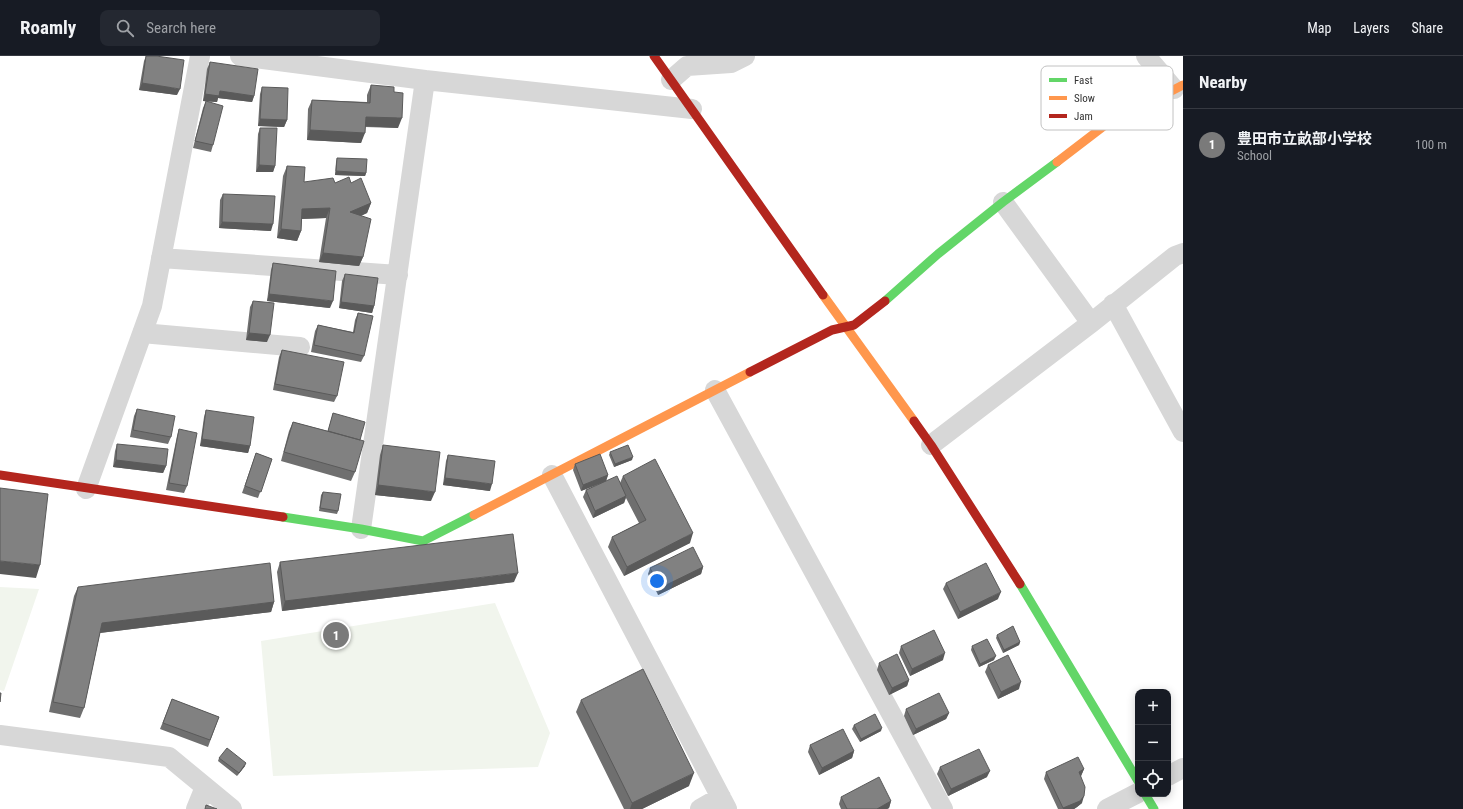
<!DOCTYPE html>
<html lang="en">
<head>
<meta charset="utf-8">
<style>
	:root { --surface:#171b24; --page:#242831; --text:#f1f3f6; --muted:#9ea1a6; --line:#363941; --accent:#7a7a7a }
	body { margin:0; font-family:"Roboto Condensed","Noto Sans JP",sans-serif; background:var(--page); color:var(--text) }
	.controls { position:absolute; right:12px; bottom:12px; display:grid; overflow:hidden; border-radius:8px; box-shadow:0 2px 10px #0003 }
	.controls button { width:36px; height:36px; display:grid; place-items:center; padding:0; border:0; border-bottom:1px solid var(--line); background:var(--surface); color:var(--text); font:20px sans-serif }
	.you { position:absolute; left:657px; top:525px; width:14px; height:14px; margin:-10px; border:3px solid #fff; border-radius:50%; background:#1a73e8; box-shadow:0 0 0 6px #1a73e833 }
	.badge { display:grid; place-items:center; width:26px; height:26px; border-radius:50%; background:var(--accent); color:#fff; font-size:13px; font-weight:700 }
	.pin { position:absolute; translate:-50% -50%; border:2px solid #fff; box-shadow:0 1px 4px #0006 }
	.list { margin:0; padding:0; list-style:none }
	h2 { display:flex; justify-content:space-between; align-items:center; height:52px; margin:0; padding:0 16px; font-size:17px }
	h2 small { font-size:13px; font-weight:400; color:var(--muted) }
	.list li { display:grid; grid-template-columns:26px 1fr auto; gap:12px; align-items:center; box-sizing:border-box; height:72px; padding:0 16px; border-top:1px solid var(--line) }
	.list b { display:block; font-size:15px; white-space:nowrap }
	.list p { margin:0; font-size:13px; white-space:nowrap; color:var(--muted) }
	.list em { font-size:13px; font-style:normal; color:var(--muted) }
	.icon { flex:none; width:22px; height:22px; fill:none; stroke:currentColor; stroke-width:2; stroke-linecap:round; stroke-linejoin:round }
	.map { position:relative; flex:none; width:1183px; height:753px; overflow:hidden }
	header { display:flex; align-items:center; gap:24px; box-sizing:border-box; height:56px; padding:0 20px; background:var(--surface); border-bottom:1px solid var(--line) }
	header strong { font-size:19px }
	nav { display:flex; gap:22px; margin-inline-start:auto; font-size:14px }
	.search { width:280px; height:36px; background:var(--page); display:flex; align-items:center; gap:10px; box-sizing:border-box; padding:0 14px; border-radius:8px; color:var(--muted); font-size:15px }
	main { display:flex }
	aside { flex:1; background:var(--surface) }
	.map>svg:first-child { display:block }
	.green { fill:#f1f5ed }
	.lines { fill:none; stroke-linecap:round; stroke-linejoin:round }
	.street { stroke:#d7d7d7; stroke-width:20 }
	.fast { stroke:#63d668; stroke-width:9 }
	.slow { stroke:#ff974d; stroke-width:9 }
	.jam { stroke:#b3261e; stroke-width:9 }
	.wall { fill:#6f6f6f }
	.shaded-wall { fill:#5a5a5a }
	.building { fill:#818181; stroke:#5a5a5a }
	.key { fill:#fff; stroke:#c2c2c2; stroke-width:1 }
	.key-label { font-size:11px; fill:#333 }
</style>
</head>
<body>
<header>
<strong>Roamly</strong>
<div class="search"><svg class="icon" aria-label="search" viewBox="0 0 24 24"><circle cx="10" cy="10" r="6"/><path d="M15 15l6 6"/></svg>Search here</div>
<nav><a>Map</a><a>Layers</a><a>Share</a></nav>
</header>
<main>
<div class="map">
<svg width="1183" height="753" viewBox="0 0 1183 753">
	<rect width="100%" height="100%" fill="#fff"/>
	<path class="green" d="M0,531L39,533L4,635L0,634Z
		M495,547L550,677L538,711L273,720L261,585Z"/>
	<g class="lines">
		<path class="street" d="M240,0L425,24L692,53
			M1146,0L1174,33
			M671,24L687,10L731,7L745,0
			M1003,146L1091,267
			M161,202L398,219
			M1113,248L1183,376
			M142,277L300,291
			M715,334L943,753
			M931,389L1091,267L1175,200L1183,197
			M552,419L727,753
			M86,433L152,250L200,0
			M361,473L425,24
			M0,679L169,701L232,753
			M1168,720L1183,712
			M196,753L205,731
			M700,753L721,741
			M1107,753L1138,737"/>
		<path class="fast" d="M885,245L938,198L1003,146L1057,106
			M283,461L361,473L423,485L474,459
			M1020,528L1138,725
			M1145,738L1154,753"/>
		<path class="slow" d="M1057,106L1104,70L1183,29
			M823,239L914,365
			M474,459L750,316"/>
		<path class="jam" d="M654,0L823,239
			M750,316L832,274L854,269L885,245
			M914,365L931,389L1020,528
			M0,419L283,461"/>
	</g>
	<path class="wall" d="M146,0L177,39L139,34L144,5Z
		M210,6L254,40L252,46L218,42L217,46L203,45L207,13Z
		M371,29L394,36L398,72L365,71L361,87L307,84L308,53L312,44L367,46V39Z
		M262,31L287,64L284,71L258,70L260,38Z
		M206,45L213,89L211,96L193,92L203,52Z
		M260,72L275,110L273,116H256L258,78Z
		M337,102L366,117L365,120L335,119L336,106Z
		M287,110L304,126L335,127H351L371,147L367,157L361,160L363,201L359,210L319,206L326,162L302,163L301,175L297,185L277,182L283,120Z
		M223,138L271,175L219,172L220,144Z
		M273,207L330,252L267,245L271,214Z
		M345,218L374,250L372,257L339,252L342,225Z
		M253,245L267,286L246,284L250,251Z
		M358,257L364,300L361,306L311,296L315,275L318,269L353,276L355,264Z
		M282,294L337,340L334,346L273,334L279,301Z
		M137,353L171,381L168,388L130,381L134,360Z
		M206,354L250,390L248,397L200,390L204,361Z
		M333,357L360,384L355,416L351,425L281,405L289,375L293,366L328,375Z
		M179,373L187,430L184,437L166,434L177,380Z
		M117,388L166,410L163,417L113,411L115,395Z
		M383,389L431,445L375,439L380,399Z
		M610,396L632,404L614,411L609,399Z
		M256,397L272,403L258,442L242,437Z
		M448,399L490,435L443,429L446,405Z
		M575,408L608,419L606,425L620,427L623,420L690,487L624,520L608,491L612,481L639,467L626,442L624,447L593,462L583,441L586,434L605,426L581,435L573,414Z
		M323,436L338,455L337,458L319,455L321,439Z
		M280,506L514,526L282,555L277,516Z
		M703,511L701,518L658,539L648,518L650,512Z
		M946,527L998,543L958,563L943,533Z
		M78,531L274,546L271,556L100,577L84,652L80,662L49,656L74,540Z
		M997,579L1020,586L1019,589L1003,597L996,582Z
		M901,590L943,604L910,620L899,597Z
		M972,590L994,604L979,611L971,594Z
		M879,607L909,624L907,630L889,639L877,614Z
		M988,609L1019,633L998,643L985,616Z
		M172,643L219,661L208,691L160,673Z
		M581,644L689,730L642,753H624L576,656Z
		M906,653L949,657L946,663L913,679L904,660Z
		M854,669L881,675L860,686L852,673Z
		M810,689L854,695L852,702L819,719L808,696Z
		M219,702L245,710L237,720L218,705Z
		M940,711L987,721L948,740L937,718Z
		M1084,713L1081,720L1082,747L1077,751L1074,753H1058L1044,723L1046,716Z
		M841,741L891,745L889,752L887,753H841L839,748Z"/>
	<path class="shaded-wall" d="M142,27L180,33L177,39L139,34Z
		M220,35L254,40L252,46L218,42L217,46L203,45L205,38Z
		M366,61L402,62L398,72L362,70Z
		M260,63L287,64L284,71L258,70Z
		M310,74L365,77L361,87L307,84Z
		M259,109L275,110L273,116H256Z
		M336,115L366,117L365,120L335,119Z
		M371,147L367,157L346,166L350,156Z
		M330,152L326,162L299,163L302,153Z
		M222,166L273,168L271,175L219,172Z
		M281,173L301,175L297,185L277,182Z
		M323,197L363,201L359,210L319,206Z
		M269,238L333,245L330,252L267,245Z
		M341,246L374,250L372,257L339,252Z
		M249,277L270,279L267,286L246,284Z
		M202,383L250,390L248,397L200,390Z
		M633,401L632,404L614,411L615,408Z
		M116,404L166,410L163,417L113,411Z
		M608,419L606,425L581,435L583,429Z
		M445,422L492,428L490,435L443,429Z
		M378,429L435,436L431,445L375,439Z
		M626,440L624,447L593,462L595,455Z
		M693,477L690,487L624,520L627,511Z
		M0,505L40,509L36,522L0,518Z
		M703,511L701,518L658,539L660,532Z
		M518,517L514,526L282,555L285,545Z
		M1001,536L998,543L958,563L960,556Z
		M274,546L271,556L99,577L102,567Z
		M1020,586L1019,589L1003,597L1004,594Z
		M945,597L943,604L910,620L912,613Z
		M996,600L994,604L979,611L980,608Z
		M909,624L907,630L889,639L892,632Z
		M1021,626L1019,633L998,643L1001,636Z
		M949,657L946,663L913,679L916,673Z
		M882,672L881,675L860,686L861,683Z
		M854,695L852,702L819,719L822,712Z
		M246,707L245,710L237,720L239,717Z
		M1084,713L1081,720L1077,723L1079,716Z
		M990,715L987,721L948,740L951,733Z
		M694,717L689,730L642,753H630L632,747Z
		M1084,740L1082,747L1077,751L1074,753H1063V752Z
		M891,745L889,752L887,753H877Z"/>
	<path class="building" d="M146,0H156L184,4L180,33L142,27Z
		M210,6L258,13L254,40L220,35L219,40L205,38Z
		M371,29L394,31V36L403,37L402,62L366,61L365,77L310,74L312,44L370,47Z
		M262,31L288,32L287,64L260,63Z
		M206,45L223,50L213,89L195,85Z
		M260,72H277L275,110L259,109Z
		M337,102L367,103L366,117L336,115Z
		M287,110L305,111L304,126L333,122L335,127L349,121L351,127L361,122L371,147L350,156L371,163L363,201L323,197L330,152L302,153L301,175L281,173Z
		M223,138L275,140L273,168L222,166Z
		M273,207L336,215L333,245L269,238Z
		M345,218L378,222L374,250L341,246Z
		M253,245L274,247L270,279L249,277Z
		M358,257L373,260L364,300L314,289L318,269L354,277Z
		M282,294L344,306L337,340L275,328Z
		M137,353L175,360L171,381L133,374Z
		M206,354L254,361L250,390L202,383Z
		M333,357L365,366L360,384L328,375Z
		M293,366L364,385L355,416L284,396Z
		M179,373L197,377L187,430L169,427Z
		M117,388L168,393L166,410L116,404Z
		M383,389L440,396L435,436L378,429Z
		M628,389L633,401L615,408L610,396Z
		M256,397L272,403L261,436L245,430Z
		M600,398L608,419L583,429L575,408Z
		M448,399L495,405L492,428L445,422Z
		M655,403L693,477L627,511L612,481L646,464L623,420Z
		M617,420L626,440L595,455L586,434Z
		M0,432L48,438L40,509L0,505Z
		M323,436L341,438L338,455L320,452Z
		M513,478L518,517L285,545L280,506Z
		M693,491L703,511L660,532L650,512Z
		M270,507L274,546L102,567L84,652L53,646L78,531Z
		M986,507L1001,536L960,556L946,527Z
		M1013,570L1020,586L1004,594L997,579Z
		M934,574L945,597L912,613L901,590Z
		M987,583L996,600L980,608L972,590Z
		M897,598L909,624L892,632L879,607Z
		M1008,599L1021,626L1001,636L988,609Z
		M643,613L694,717L632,747L581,644Z
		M0,637H1L0,646Z
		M939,637L949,657L916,673L906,653Z
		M172,643L219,661L210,684L163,667Z
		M875,658L882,672L861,683L854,669Z
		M843,673L854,695L822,712L810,689Z
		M227,692L246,707L239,717L219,702Z
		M979,693L990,715L951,733L940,711Z
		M1078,701L1084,713L1079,716L1085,731L1084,740L1080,745L1063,752L1046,716Z
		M879,721L891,745L877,753H847L841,741Z
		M206,749L217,753H205Z"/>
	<rect x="1041" y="10" width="132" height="64" rx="6" class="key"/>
	<rect x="1049" y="22" width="18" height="4" fill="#63d668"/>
	<rect x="1049" y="40" width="18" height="4" fill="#ff974d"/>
	<rect x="1049" y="58" width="18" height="4" fill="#b3261e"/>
	<g class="key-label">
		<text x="1074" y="28">Fast</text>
		<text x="1074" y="46">Slow</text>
		<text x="1074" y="64">Jam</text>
	</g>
</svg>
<div class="controls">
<button>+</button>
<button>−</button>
<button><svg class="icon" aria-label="locate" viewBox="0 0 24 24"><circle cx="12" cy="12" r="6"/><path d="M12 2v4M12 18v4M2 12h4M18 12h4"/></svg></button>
</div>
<div class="you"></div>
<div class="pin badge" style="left:336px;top:579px">1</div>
</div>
<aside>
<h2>Nearby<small></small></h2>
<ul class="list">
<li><span class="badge">1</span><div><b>豊田市立畝部小学校</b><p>School</p></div><em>100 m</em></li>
</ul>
</aside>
</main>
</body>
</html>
